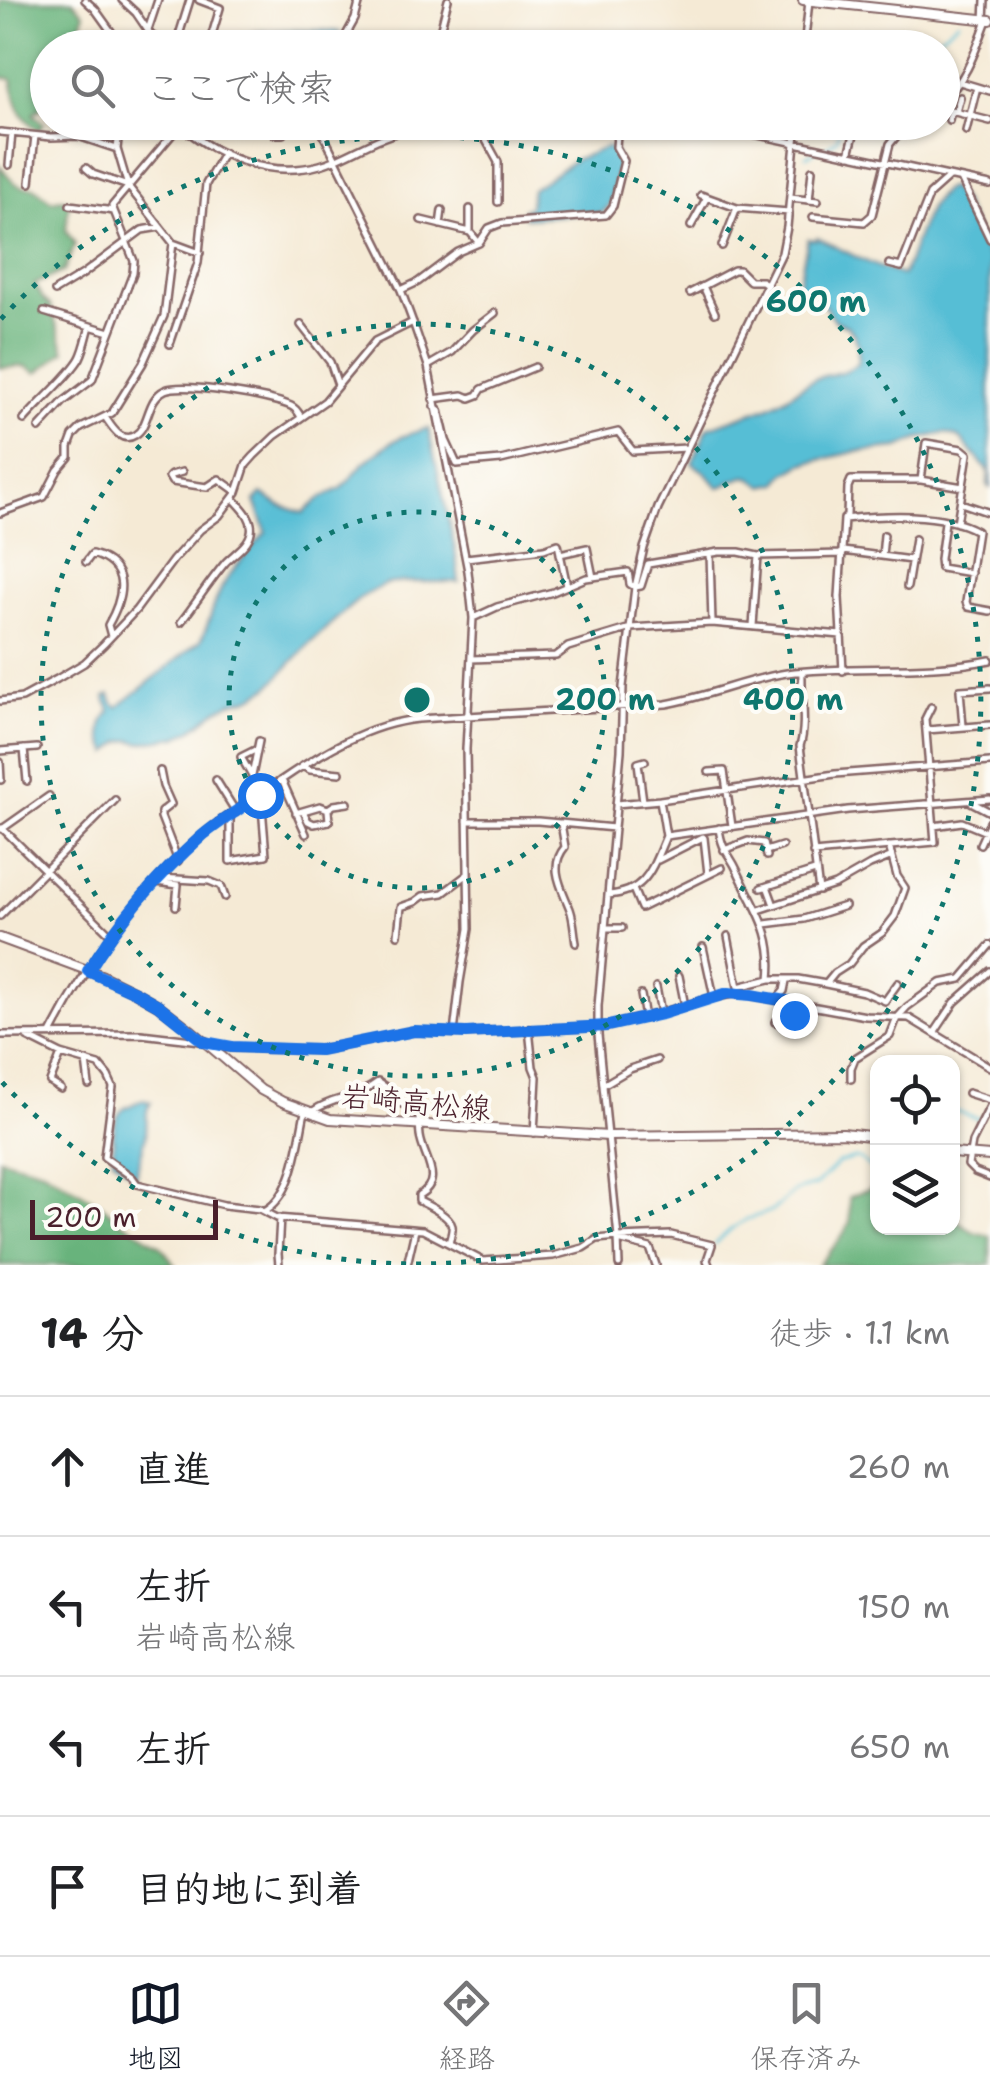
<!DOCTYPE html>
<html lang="ja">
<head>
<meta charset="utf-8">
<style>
	:root { --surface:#fff; --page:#f6f6f6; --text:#202124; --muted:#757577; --line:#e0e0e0; --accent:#111827 }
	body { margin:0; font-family:"Shantell Sans","Klee One",sans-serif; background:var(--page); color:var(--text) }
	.controls { position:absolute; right:30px; bottom:30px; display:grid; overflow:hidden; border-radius:20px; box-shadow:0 2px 8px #0004 }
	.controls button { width:90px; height:90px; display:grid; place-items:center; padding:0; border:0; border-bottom:2px solid var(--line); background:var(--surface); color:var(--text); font:50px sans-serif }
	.scale { position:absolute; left:30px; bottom:25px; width:188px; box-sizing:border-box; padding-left:10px; border:5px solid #4a1f2b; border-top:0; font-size:28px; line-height:35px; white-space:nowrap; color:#4a1f2b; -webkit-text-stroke:8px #fdfcf7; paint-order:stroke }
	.stop { position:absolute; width:30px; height:30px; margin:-22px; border:8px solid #1a73e8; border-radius:50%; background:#fff }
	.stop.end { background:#1a73e8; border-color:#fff; box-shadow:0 2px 10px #0008 }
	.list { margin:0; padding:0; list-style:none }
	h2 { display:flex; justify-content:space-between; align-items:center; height:130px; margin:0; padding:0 40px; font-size:42px }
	h2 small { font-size:32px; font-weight:400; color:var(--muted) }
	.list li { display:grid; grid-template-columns:65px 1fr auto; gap:30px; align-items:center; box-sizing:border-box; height:140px; padding:0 40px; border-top:2px solid var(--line) }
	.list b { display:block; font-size:38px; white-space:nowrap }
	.list p { margin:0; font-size:32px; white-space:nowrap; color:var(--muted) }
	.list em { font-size:32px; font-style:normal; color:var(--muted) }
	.icon { flex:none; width:55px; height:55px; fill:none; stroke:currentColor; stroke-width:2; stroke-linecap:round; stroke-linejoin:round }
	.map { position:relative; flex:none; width:990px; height:1265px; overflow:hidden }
	.search { position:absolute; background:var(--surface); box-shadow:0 2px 8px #0004; left:30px; right:30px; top:30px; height:110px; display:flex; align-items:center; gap:25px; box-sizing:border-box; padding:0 35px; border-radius:55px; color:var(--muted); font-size:38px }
	.sheet { height:690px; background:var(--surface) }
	nav { display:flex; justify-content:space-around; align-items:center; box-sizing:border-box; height:140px; border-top:2px solid var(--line); background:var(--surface); font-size:28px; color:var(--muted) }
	nav a { display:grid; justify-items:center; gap:5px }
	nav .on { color:var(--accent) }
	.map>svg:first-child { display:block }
	.forest { fill:#68b37c; stroke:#596954; stroke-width:2.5 }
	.water { fill:#57bed5; stroke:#506e80; stroke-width:2.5 }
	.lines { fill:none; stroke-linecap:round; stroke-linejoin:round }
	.stream { stroke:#57bed5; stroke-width:2.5 }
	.minor-casing { stroke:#866666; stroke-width:10 }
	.secondary-casing { stroke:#866666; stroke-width:12 }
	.minor { stroke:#fff; stroke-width:5 }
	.secondary { stroke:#fff; stroke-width:8 }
	.route { stroke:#1a73e8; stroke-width:12 }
	.ring { fill:none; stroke:#0f766e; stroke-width:5; stroke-dasharray:5 10 }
	.labels { text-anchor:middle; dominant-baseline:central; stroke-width:8; stroke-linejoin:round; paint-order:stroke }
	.street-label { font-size:30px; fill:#4a1f2b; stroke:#fdfcf7 }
	.centre { fill:#0f766e; stroke:#fdfcf7; stroke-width:5 }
	.ring-label { font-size:30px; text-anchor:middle; font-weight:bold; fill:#0f766e; stroke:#fdfcf7; stroke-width:8; stroke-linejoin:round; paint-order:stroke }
</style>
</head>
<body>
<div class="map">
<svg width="990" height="1265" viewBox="0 0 990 1265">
	<rect width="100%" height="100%" fill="#fdfcf7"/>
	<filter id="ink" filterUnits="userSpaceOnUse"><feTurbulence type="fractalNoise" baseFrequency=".01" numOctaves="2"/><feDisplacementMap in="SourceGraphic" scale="20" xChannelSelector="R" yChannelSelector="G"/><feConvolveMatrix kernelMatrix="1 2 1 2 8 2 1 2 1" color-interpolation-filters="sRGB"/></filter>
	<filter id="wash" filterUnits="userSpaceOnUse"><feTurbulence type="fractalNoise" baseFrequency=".0048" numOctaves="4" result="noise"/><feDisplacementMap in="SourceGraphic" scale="40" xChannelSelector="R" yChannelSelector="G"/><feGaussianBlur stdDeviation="2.25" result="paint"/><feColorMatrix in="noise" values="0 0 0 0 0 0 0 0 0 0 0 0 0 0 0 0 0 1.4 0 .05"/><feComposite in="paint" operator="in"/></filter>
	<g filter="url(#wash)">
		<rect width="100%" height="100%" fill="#f5ead5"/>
		<path class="forest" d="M0,0H73L84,13L81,28L95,47L48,48L47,108L42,107L33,114L44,124L39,130C17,115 16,105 12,79L0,77Z
			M0,166C12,179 13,188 34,187L51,201L61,199L69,201L66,230L75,244L64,271L35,284L43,299L50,305L65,351L37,373L25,366L0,368Z
			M0,1158L43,1170L102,1205L119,1220L161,1246L175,1265H0Z
			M877,1187L878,1228H952L953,1219L974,1232L990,1236V1265H819L841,1238L850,1222L849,1197Z"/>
		<path class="water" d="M286,30L338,31L340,33L330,47H211L213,42L256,32Z
			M607,147L613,150L619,160L611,204L602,213L525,218L523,209L529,207L532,189L576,159Z
			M949,187L961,199L990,262V489L988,485L989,472L960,438L945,433L922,438L898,448L854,452L802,464L785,474L778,483L763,486C759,484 756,480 752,478C741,473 728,486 718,487L706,473L692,463L708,428C727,420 748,415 767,407C785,401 798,387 815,379C830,373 847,375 858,362V345L854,334L847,326L834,320L813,289L803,288L797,291L808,239L816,240L817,238C846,251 873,267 903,275C914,250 926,198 949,187Z
			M428,428L455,549L459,582H403L386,584L363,596L345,611L308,645L268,688L250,698L231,703L217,710L193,729L177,737L140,743L131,740L121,742L109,753C100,738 98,725 110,711L105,697L110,695L113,703L118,707L200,641C211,623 213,600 225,582C236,564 253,548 266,532L255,501L262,494L279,505L303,513L321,498L342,488L363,464L386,446L401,437Z
			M142,1100L151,1102L147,1110L146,1136L135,1177L113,1159C114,1143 110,1117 125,1108C130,1105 136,1103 142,1100Z"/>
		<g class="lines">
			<path class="stream" d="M925,48L959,21
				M826,147L837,139L840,122
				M806,156L818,150
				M952,1110L980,1119
				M715,1244L731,1229L747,1219L772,1211L795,1191L816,1185L838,1163L855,1158L861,1160L869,1167L878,1168
				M704,1265L705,1263"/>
		</g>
	</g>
	<g filter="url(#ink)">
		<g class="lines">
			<g class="minor-casing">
				<path id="minor" d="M85,0L95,9L123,48
					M122,0L136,13L151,35L174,48
					M199,0L220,8L208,48
					M984,20L985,0
					M148,30L158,0
					M175,48L190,0
					M339,48L355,19L360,0
					M438,48L439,35L448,0
					M804,48L809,1
					M960,82L990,91
					M942,101C967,80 976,49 987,20
					M956,112L960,97
					M949,120L951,111L990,121
					M120,122L117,149L128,186L173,243L200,253
					M177,122C214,156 269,179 320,165C339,160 358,148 377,140C393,133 411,128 428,122
					M317,122L401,290L415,328L428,366L468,571L473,618L466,749L469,929L460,982L454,1033
					M476,122L498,162V202
					M698,122L990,185
					M966,131L977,87
					M0,132L51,137L78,136L117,149
					M190,134L202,122
					M274,134H283L290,122
					M849,155L857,122
					M9,165L12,133
					M86,168L93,174L128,186
					M961,179L990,239
					M30,183L35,136
					M701,195L737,208L789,212
					M790,198L818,201
					M809,200L812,170
					M70,205L114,211
					M813,217L864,222L872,215L890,144L900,132L915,122
					M421,220L470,232L479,243
					M440,225L442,210
					M691,226L707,197
					M470,232V209
					M722,246L737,208
					M889,264L901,267L930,194L949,177
					M703,286L715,313
					M401,290L418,282L458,252L479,243L489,228L502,223L606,215L613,206L624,161L616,147L618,122
					M55,291L83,274L142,230L160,227
					M690,293L734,270H739L750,281H762L768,285
					M44,312L110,332
					M301,325L330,362L338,385
					M170,344L198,263L206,184L223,154
					M428,366L452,352L473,330L495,313
					M433,399L463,395L470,398L478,395L482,389L535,367
					M434,406L439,410L446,440L457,464L501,460L618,432L633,451L687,448
					M105,417C112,427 121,444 135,435C150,426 146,399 165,390C184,382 272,397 291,406C297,409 298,412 301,417
					M24,420C39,402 70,376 80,358C85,348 87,336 90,326
					M39,428L63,402L92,380L133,273L134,261L112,206L180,125
					M182,472L171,475L169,477L172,482L207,487L219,479L237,492
					M921,480L926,443L962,449L968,454L957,523
					M961,503L990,513
					M0,513L44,497L58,470L69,457V447L73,436L81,428L112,413L143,363L164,316L173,243
					M845,518L847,515L848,487L851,480H921L963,487
					M945,522L940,559L941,568L971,573
					M843,551L911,560
					M560,554L587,548L593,577
					M710,554L712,623
					M882,556L884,535
					M466,558L544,549L558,544L567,586
					M86,562L92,554C131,565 124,597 108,625L111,636
					M907,587L915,539
					M473,618L497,607L553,592L586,578L628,572L630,584L635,587L641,586L648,564L719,552H739L758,556L843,554
					M181,622C196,603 209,582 225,563C233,554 249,545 251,532C254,518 241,507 233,498
					M753,626L758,556
					M471,659L556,656L568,647L631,628L712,623L841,635
					M843,671L839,597L844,519C883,515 942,511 977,531L966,602L968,607L990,611
					M802,672C801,696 807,724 800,746L819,891
					M0,701L22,698L57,679L84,663L104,644L136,610L173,560L200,530L219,516L237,492L246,465L254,456L275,436L325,401L375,341L413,322
					M963,726L960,690L990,688
					M927,730L990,725
					M24,749L27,781
					M257,749L241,757L262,794
					M0,751L37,748
					M0,762L1,780
					M302,766L310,770L340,773
					M160,771L163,786L171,804L161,812V817L178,861
					M709,772L724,771L732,826
					M252,776L259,741
					M216,780L236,812
					M282,780L306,834
					M660,800L666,836
					M643,801L638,763L645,761
					M971,802L990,812
					M616,804L660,800L835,774L990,762
					M296,813L320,806L328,809L334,805L348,803
					M304,813L308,821L314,824L329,821L328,810
					M230,816V861L266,855L261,795
					M467,821H538L614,828
					M561,823L565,847C548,867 562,888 570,909C574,920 574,932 576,943
					M934,826L962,822L986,832
					M2,828L111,935
					M719,828C722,852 729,852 738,872C756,911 775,932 770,979L738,987
					M2,829L49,796
					M704,838L708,874
					M980,844L990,822
					M724,850L748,841L764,843L767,856
					M766,851L782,846
					M813,853L935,842L925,719L931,707
					M658,860L703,837
					M161,878L209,881L221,886L225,897
					M157,882L178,885L176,906
					M767,886L774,905
					M761,888L815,871
					M633,889L641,908L722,868
					M608,895C647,892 652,868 666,836L848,810L990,799
					M759,910L835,885L870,865L890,857
					M0,916L115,800
					M765,924L804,919L845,906
					M606,928H622
					M398,935L401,907L415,902L423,896L443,893L468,874
					M728,936L738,987
					M703,947L714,997
					M679,976L685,1006
					M770,979H798L826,984L864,992L885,1001L898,983
					M826,984L835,973L849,964L863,946L882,933L895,916L905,888L897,876L889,846
					M656,987L661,1013
					M641,995L645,1018
					M777,999L784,991L786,981
					M775,1022L788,1025L798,1003
					M529,1029L533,1067L537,1077L534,1133
					M935,1032L955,1002L990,971
					M51,1034C88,962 142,887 204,834C227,814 255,799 280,781C321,753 368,724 418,719L666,704C707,697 746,679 787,673C855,664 923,674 990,660
					M0,1035L141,1034L201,1041
					M27,1037L61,1054L99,1065L108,1076L113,1087L104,1157L132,1177L137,1184L224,1205L260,1209L277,1218L423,1230L483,1261L553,1256L583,1248L597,1239L618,1237L671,1235L712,1245L707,1260L709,1265
					M211,1044L220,1047L320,1050L413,1031L466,1033L608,1026L661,1013L714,997L739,993L866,1016L909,1018L990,1067
					M61,1054L50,1082L61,1089
					M86,1061L89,1085
					M851,1079V1068L855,1058L890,1036L897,1018L907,1007L940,983L961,979L990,945
					M603,1085L630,1069L657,1060
					M968,1093L990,1100
					M990,1106L972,1142L968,1165L975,1172L990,1178
					M313,1111C334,1096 355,1100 378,1082L387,1088L397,1102L418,1111C420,1120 419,1128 420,1136C423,1158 445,1180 419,1195V1201C429,1206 449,1215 452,1226C453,1230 450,1239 449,1243
					M264,1211C294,1196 298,1143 305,1112
					M618,1240L650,1248L656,1265
					M279,1265L278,1254L280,1218
					M407,1265L415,1230
					M619,1265L618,1237L598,1035V1006L621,751L623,687L635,587L644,548L658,508L782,253L787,227L797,122"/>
			</g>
			<g class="secondary-casing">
				<path id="secondary" d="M803,0L990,20
					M0,938L103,976L135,992L158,1005L192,1031L261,1090L283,1102L330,1119L609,1136L843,1133L878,1137
					M952,1153L990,1156"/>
			</g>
			<use href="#minor" class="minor"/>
			<use href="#secondary" class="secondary"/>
		</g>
	</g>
	<g class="lines" filter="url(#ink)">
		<path class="route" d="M260,795C242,808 221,820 203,835C159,874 119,921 88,971L135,992L158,1005L204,1042L232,1047L320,1050L414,1031L466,1033L608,1026L662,1014L728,993L752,995L798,1003L794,1015"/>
	</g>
	<g class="ring">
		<circle cx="417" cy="700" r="188"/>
		<circle cx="417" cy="700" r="376"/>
		<path d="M1 319A564 564 0 1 1 1 1081"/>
	</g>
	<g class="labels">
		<g class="street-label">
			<text transform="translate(416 1102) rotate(5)">岩崎高松線</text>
		</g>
	</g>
	<circle cx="417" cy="700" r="15" class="centre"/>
	<g class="ring-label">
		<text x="816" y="312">600 m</text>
		<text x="605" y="710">200 m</text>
		<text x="793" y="710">400 m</text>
	</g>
</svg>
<div class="controls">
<button><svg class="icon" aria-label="locate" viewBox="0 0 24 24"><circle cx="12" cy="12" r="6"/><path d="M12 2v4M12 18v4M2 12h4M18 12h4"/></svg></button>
<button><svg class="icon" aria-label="layers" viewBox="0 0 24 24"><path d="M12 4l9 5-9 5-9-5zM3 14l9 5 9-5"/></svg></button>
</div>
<div class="scale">200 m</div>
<div class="stop" style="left:260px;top:795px"></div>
<div class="stop end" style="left:794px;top:1015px"></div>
<div class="search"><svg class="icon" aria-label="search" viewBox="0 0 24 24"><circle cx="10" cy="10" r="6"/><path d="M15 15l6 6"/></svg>ここで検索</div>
</div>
<section class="sheet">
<h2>14 分<small>徒歩 · 1.1 km</small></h2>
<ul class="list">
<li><svg class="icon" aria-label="ahead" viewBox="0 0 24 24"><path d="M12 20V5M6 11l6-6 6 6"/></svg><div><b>直進</b></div><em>260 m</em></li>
<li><svg class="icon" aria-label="left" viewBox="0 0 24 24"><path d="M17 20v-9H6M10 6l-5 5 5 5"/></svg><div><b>左折</b><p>岩崎高松線</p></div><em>150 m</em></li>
<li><svg class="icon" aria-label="left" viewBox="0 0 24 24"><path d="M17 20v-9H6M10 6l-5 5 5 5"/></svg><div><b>左折</b></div><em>650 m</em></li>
<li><svg class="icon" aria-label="arrive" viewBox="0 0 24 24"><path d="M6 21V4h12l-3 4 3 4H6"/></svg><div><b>目的地に到着</b></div></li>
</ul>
</section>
<nav>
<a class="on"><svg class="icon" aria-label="map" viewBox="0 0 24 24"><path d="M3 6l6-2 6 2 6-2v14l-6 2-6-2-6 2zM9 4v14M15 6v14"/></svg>地図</a>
<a><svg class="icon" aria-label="directions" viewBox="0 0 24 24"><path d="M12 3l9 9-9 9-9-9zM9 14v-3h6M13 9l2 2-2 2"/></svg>経路</a>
<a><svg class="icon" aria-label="saved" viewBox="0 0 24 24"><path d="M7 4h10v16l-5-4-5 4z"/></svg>保存済み</a>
</nav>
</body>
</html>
